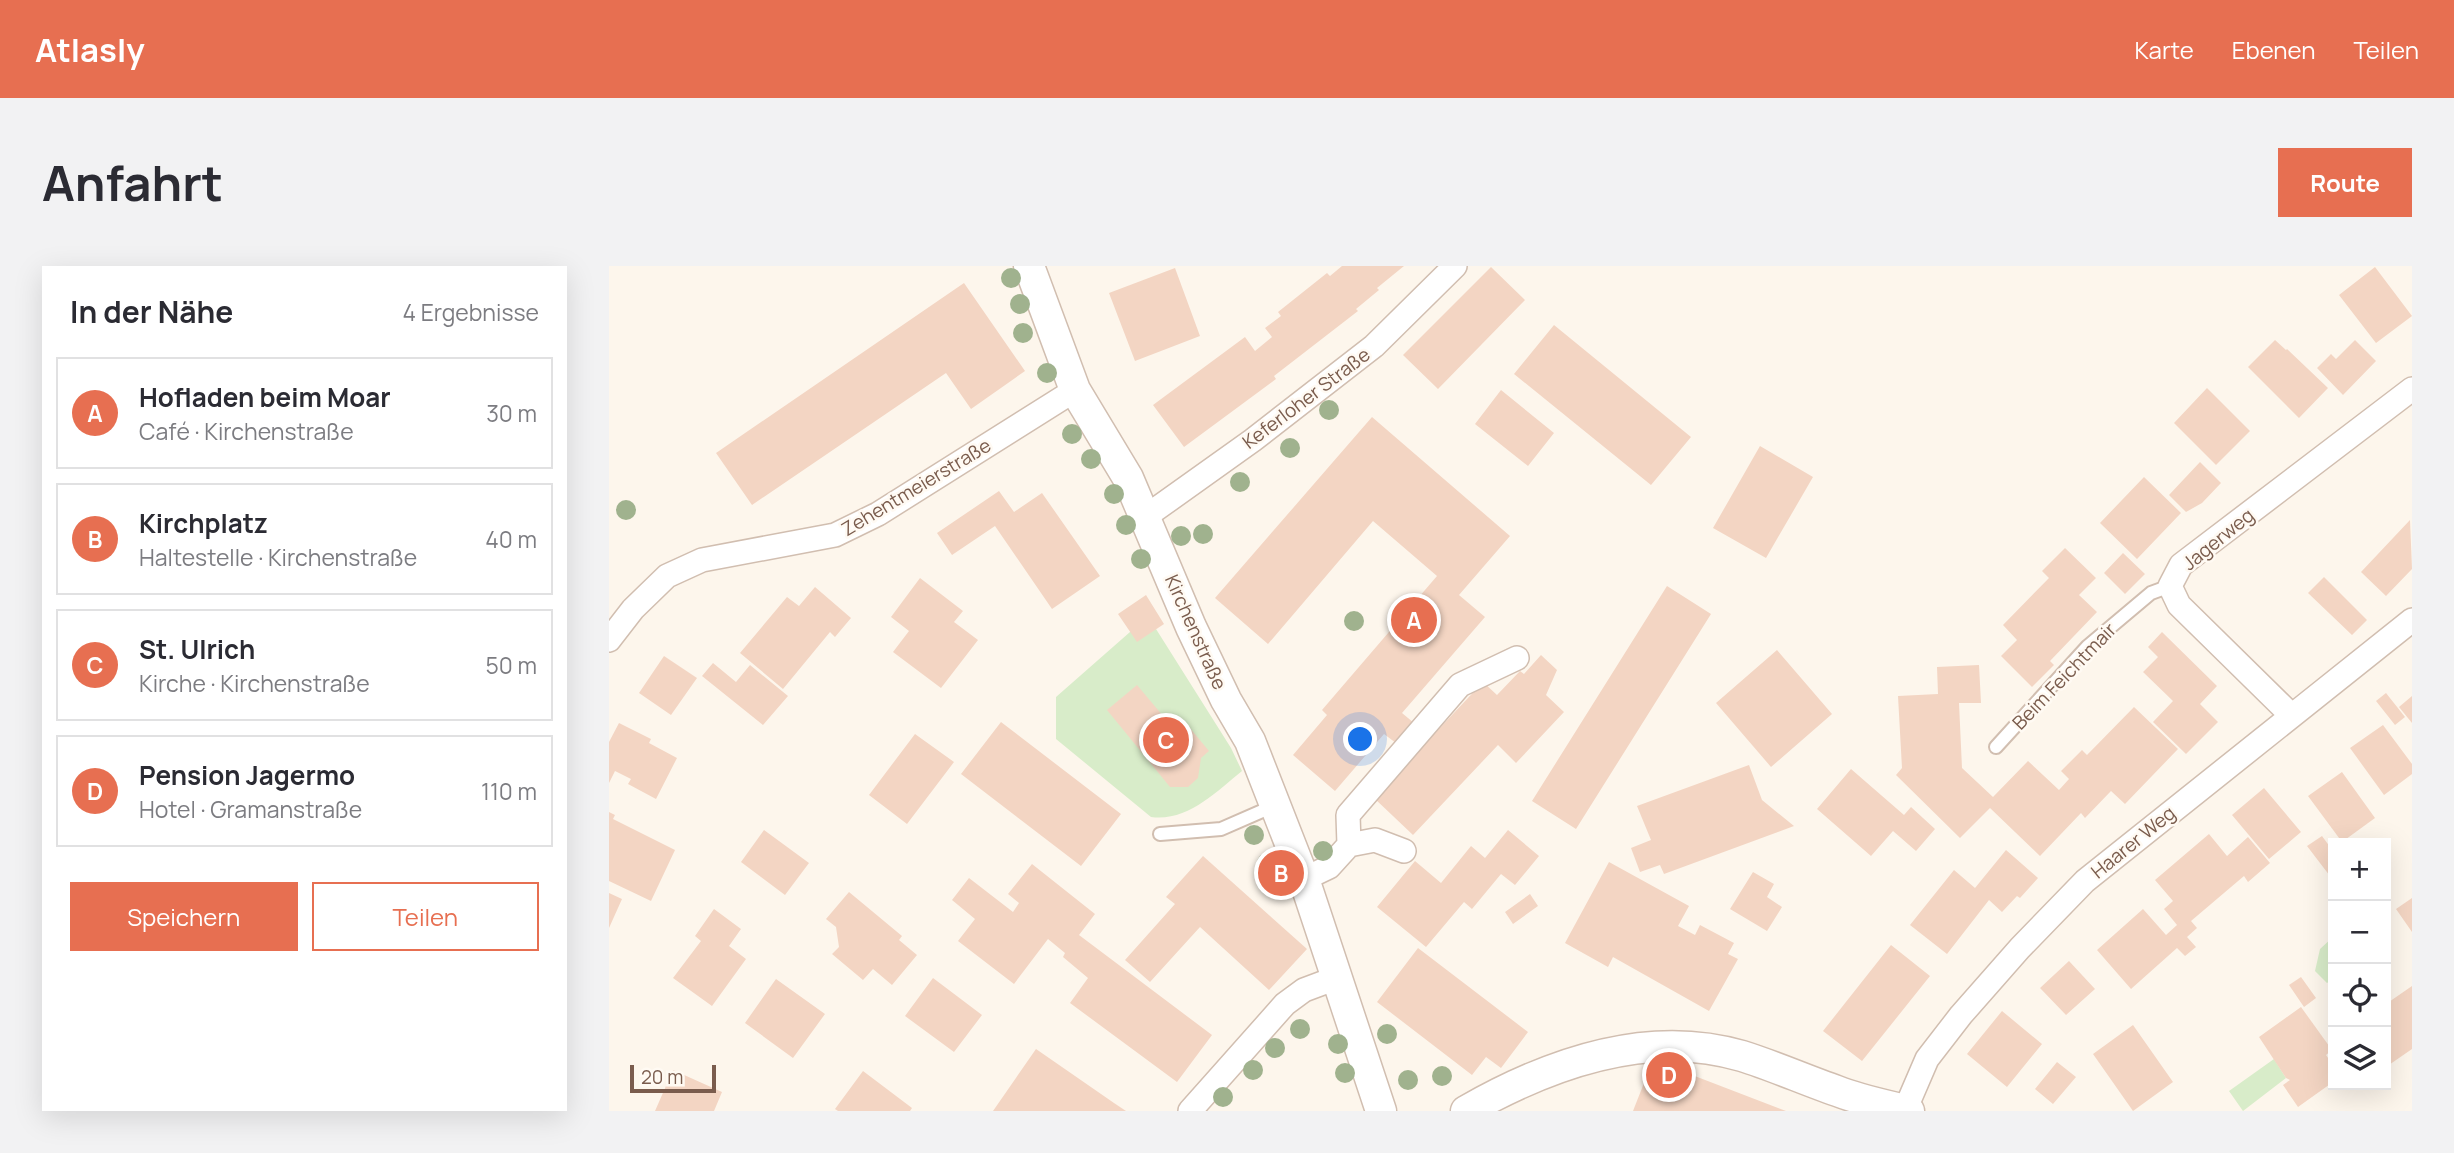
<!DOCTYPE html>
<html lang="de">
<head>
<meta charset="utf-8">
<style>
	:root { --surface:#fff; --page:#f2f2f3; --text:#2b2b33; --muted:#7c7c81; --line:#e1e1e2; --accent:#e76f51 }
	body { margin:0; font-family:Manrope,sans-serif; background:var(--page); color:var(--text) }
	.controls { position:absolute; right:21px; bottom:21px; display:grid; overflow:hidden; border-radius:0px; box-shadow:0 7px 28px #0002 }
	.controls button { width:63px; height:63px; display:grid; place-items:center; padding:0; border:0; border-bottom:2px solid var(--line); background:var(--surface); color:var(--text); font:35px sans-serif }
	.scale { position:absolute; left:21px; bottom:18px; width:86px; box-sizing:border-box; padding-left:7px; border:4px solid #7a5c4d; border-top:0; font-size:19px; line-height:24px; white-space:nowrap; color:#7a5c4d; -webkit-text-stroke:5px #fffaf3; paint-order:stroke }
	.you { position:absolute; left:752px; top:474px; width:24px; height:24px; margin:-18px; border:5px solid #fff; border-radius:50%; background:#1a73e8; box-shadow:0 0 0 10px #1a73e833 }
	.badge { display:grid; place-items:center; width:46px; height:46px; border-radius:50%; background:var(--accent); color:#fff; font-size:23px; font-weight:700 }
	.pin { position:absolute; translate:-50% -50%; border:4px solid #fff; box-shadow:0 2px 7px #0006 }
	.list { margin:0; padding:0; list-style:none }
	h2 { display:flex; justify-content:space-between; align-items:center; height:91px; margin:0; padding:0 28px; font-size:30px }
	h2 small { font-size:23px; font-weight:400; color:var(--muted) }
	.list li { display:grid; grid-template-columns:46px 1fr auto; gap:21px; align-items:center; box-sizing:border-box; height:112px; margin:0 14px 14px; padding:0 14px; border:2px solid var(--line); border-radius:0px }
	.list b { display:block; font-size:26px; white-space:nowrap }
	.list p { margin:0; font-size:23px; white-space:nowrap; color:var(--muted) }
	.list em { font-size:23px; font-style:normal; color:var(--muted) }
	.actions { display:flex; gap:14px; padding:21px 28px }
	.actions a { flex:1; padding:16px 0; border:2px solid var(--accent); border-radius:0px; text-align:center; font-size:24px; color:var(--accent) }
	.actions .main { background:var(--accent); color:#fff }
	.icon { flex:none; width:38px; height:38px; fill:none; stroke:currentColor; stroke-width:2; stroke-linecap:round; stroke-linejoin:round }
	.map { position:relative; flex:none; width:1803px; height:845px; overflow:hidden; border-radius:0px }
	header { display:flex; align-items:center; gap:42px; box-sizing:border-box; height:98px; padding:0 35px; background:var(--accent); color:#fff }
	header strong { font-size:33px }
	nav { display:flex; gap:38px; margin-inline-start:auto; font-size:24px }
	.intro { display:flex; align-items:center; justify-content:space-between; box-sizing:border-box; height:168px; padding:0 42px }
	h1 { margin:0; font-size:49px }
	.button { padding:18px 32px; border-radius:0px; background:var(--accent); color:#fff; font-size:24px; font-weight:700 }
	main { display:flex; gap:42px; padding:0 42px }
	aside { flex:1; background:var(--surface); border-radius:0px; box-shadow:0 7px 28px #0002 }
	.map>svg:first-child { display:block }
	.green { fill:#d8ecc9 }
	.building { fill:#f3d5c3 }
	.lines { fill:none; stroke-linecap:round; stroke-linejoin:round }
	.service-casing { stroke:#d1beb0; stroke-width:16 }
	.minor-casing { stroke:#d1beb0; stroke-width:26 }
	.tertiary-casing { stroke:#d1beb0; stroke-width:33 }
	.service { stroke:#fff; stroke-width:12 }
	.minor { stroke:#fff; stroke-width:23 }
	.tertiary { stroke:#fff; stroke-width:30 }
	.tree { fill:#a0b28e }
	.labels { text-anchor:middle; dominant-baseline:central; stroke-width:5; stroke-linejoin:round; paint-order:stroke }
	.street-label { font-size:19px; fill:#7a5c4d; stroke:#fffaf3 }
</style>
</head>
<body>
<header>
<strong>Atlasly</strong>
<nav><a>Karte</a><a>Ebenen</a><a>Teilen</a></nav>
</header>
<div class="intro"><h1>Anfahrt</h1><a class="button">Route</a></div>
<main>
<aside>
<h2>In der Nähe<small>4 Ergebnisse</small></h2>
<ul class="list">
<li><span class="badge">A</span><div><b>Hofladen beim Moar</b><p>Café · Kirchenstraße</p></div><em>30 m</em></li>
<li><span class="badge">B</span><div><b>Kirchplatz</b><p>Haltestelle · Kirchenstraße</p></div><em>40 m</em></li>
<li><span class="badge">C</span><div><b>St. Ulrich</b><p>Kirche · Kirchenstraße</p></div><em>50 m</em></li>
<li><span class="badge">D</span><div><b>Pension Jagermo</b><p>Hotel · Gramanstraße</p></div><em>110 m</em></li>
</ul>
<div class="actions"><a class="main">Speichern</a><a>Teilen</a></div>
</aside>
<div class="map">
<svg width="1803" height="845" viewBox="0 0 1803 845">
	<rect width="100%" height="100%" fill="#fdf6ec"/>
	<path class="green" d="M547,363L622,482L633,505C607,526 578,556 542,551L447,473V431L521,366Z
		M1724,671V713L1718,717L1706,705L1711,683Z
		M1665,793L1677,812L1634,845L1620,825Z"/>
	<path class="building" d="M733,0H795L768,22L770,24L747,43L749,45L665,110L667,113L575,181L544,139L636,71L646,85L663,71L656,62L672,50L669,46L718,7L721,10Z
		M882,1L916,34L829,123L794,89Z
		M1766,1L1803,50L1767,77L1730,29Z
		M566,2L591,70L526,95L500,27Z
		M355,17L416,105L362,143L337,107L143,239L107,187Z
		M945,59L1082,171L1042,219L905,108Z
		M1666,74L1677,84L1678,83L1719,122L1690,152L1639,101Z
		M1746,74L1767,95L1734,129L1708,102L1722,88L1727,93Z
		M1598,122L1641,165L1607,199L1565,157Z
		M892,124L945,167L919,200L866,158Z
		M763,151L901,270L850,329L876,351L793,447L805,457L787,477L775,468L726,525L684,489L718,449L713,444L828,310L764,255L659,378L606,332Z
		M1151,180L1204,211L1157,292L1104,262Z
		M1591,196L1612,217L1593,237L1577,246L1560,229Z
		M1535,211L1572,247L1528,293L1491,257Z
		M390,225L405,246L433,227L491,310L443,343L386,260L343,289L328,267Z
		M1801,254L1803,303L1777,330L1752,306Z
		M1456,282L1487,312L1470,329L1488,346L1441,395L1445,399L1423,421L1392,390L1408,374L1394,359L1440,312L1433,305Z
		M1514,287L1536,308L1516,328L1495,307Z
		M1715,311L1758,354L1743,369L1699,327Z
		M311,312L354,345L345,356L369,374L332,422L284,386L300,365L282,351Z
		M1058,320L1102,348L967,563L923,535Z
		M206,321L242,352L226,371L221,366L174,423L131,387L178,331L190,340Z
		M537,329L555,358L528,376L509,348Z
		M1553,366L1608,420L1591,438L1609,456L1577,488L1544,456L1564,435L1534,406L1549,391L1539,381Z
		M1168,384L1223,448L1162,501L1107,437Z
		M932,389L948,404L937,429L955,446L907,497L889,479L804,569L765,532L874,416L888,429L911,405L915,408Z
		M55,390L88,412L62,449L30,427Z
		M104,397L127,416L141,399L179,430L154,459L93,410Z
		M1370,399L1372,437H1350L1353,502L1384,531L1419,495L1450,524L1460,513L1452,505L1473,484L1478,489L1525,441L1569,483L1516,538L1502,525L1476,552L1472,547L1431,590L1381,542L1351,572L1287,509L1293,502L1289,430L1329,428L1328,401Z
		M528,419L565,463L575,455L600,485L592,492L589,512L579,521H561L498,444Z
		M1777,427L1796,451L1786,459L1767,435Z
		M1803,430V457L1790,441Z
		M392,456L512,548L472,600L352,508Z
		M10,457L42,473L40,477L68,492L47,533L19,518L22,513L6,505L0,517V476Z
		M1774,459L1803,498V508L1775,529L1741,482Z
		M306,468L345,496L298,558L260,529Z
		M1140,499L1153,534L1185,560L1055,608L1051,599L1031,606L1022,582L1042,574L1028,540Z
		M1242,503L1295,549L1302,541L1326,563L1307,585L1284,565L1262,590L1208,543Z
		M1733,506L1766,552L1733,576L1699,530Z
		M1655,522L1692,566L1660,593L1623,549Z
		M0,546L6,549L4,553L66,584L42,635L0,615Z
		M155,564L200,597L176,629L132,596Z
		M899,564L930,590L906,619L892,608L863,643L855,636L817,681L768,641L806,595L832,617L862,580L876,592Z
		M1600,568L1618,590L1639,571L1661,597L1639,616L1635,610L1582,655L1588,662L1578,671L1587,681L1576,690L1568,682L1522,723L1488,684L1534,643L1557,669L1568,659L1555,643L1564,635L1546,614Z
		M1713,570L1724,585V614L1698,580Z
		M1397,584L1429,612L1411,632L1408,630L1393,646L1380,634L1338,688L1301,659L1345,604L1366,622Z
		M594,590L698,683L660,724L591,661L541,716L516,694L566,638L557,631Z
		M1000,596L1080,640L1069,660L1086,669L1091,659L1125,677L1119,688L1129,693L1100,745L1004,691L999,701L956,677Z
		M423,598L486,648L470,669L603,769L568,816L461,737L479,712L454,691L456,687L439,673L405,718L349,675L366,653L343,634L360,612L404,646L410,637L399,628Z
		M1144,606L1165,618L1158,631L1173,641L1158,665L1121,643Z
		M240,626L293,670L290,674L308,689L283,719L264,703L254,714L223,688L230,681L227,661L217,653Z
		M0,627L13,633L0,662Z
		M921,628L929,640L904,658L896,646Z
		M1803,632V666L1787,643Z
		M105,643L132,663L120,680L137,693L103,740L64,712L92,675L86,670Z
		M1282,679L1321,710L1253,795L1214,765Z
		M809,682L919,766L892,802L877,791L863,809L768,736Z
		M1460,695L1486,723L1457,749L1431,722Z
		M1692,711L1707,732L1695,741L1680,719Z
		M324,712L373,749L345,786L296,750Z
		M167,713L216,748L184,792L136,757Z
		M1803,720V783L1777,801V738Z
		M1692,741L1723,784L1717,789L1724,799V816L1689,841L1674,819L1681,814L1677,812L1650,771Z
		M1393,745L1433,778L1398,821L1358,788Z
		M1524,759L1564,816L1524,845L1484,788Z
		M427,783L505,837L517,845H384Z
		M1044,794L1177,845H1024Z
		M1448,796L1467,811L1444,838L1426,823Z
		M64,804L113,826L105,845H46Z
		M254,805L303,842L301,845H229L226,843Z"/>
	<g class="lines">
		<g class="service-casing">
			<path id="service" d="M1387,481L1479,380L1542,327L1561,320
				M551,568L612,563L667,539"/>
		</g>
		<g class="minor-casing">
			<path id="minor" d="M536,251L644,174L765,80L846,0
				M0,374L24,343L58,310L93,294L226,269L269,248L466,124
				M1682,449L1570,339L1561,320L1572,299L1803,123
				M740,579L766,574L795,585
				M695,613L720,601L740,579L739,549L851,419L908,392
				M1296,844L1318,793L1352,749L1411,682L1476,615L1803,354
				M581,845L676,738L695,724L727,712"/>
		</g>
		<g class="tertiary-casing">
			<path id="tertiary" d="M420,0L466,124L519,212L582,361L617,434L641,475L695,613L772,845
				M857,845C939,798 1038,762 1133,790C1165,800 1196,814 1228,825C1251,834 1276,839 1300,845"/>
		</g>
		<use href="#service" class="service"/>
		<use href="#minor" class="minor"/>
		<use href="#tertiary" class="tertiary"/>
	</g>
	<g class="tree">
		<circle cx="402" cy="12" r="10"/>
		<circle cx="411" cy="38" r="10"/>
		<circle cx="414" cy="67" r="10"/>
		<circle cx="438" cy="107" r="10"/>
		<circle cx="720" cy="144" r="10"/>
		<circle cx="463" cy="168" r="10"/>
		<circle cx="681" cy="182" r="10"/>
		<circle cx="482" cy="193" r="10"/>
		<circle cx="631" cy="216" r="10"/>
		<circle cx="505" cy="228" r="10"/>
		<circle cx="17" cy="244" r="10"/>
		<circle cx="517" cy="259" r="10"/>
		<circle cx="594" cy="268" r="10"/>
		<circle cx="572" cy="270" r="10"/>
		<circle cx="532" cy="293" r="10"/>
		<circle cx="745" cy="355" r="10"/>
		<circle cx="645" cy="569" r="10"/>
		<circle cx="714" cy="585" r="10"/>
		<circle cx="658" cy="597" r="10"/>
		<circle cx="669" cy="618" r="10"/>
		<circle cx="691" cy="763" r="10"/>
		<circle cx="778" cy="768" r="10"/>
		<circle cx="729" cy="778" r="10"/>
		<circle cx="666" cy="782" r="10"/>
		<circle cx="644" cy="804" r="10"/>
		<circle cx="736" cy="807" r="10"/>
		<circle cx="833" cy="810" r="10"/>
		<circle cx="799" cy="814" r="10"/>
		<circle cx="614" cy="831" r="10"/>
	</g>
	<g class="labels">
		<g class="street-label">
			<text transform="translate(697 132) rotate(-37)">Keferloher Straße</text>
			<text transform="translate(307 221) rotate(-31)">Zehentmeierstraße</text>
			<text transform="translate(1609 273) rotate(-39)">Jagerweg</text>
			<text transform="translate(587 366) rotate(66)">Kirchenstraße</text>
			<text transform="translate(1455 410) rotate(-46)">Beim Feichtmair</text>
			<text transform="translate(1524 576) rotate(-39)">Haarer Weg</text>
		</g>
	</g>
</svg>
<div class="controls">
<button>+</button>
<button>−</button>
<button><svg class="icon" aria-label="locate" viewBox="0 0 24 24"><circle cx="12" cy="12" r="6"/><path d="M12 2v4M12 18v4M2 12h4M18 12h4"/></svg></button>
<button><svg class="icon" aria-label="layers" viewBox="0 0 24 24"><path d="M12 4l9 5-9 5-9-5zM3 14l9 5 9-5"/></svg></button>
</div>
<div class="scale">20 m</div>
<div class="you"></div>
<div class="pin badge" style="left:805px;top:354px">A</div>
<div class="pin badge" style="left:672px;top:607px">B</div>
<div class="pin badge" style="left:557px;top:474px">C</div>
<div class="pin badge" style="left:1060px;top:809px">D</div>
</div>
</main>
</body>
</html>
